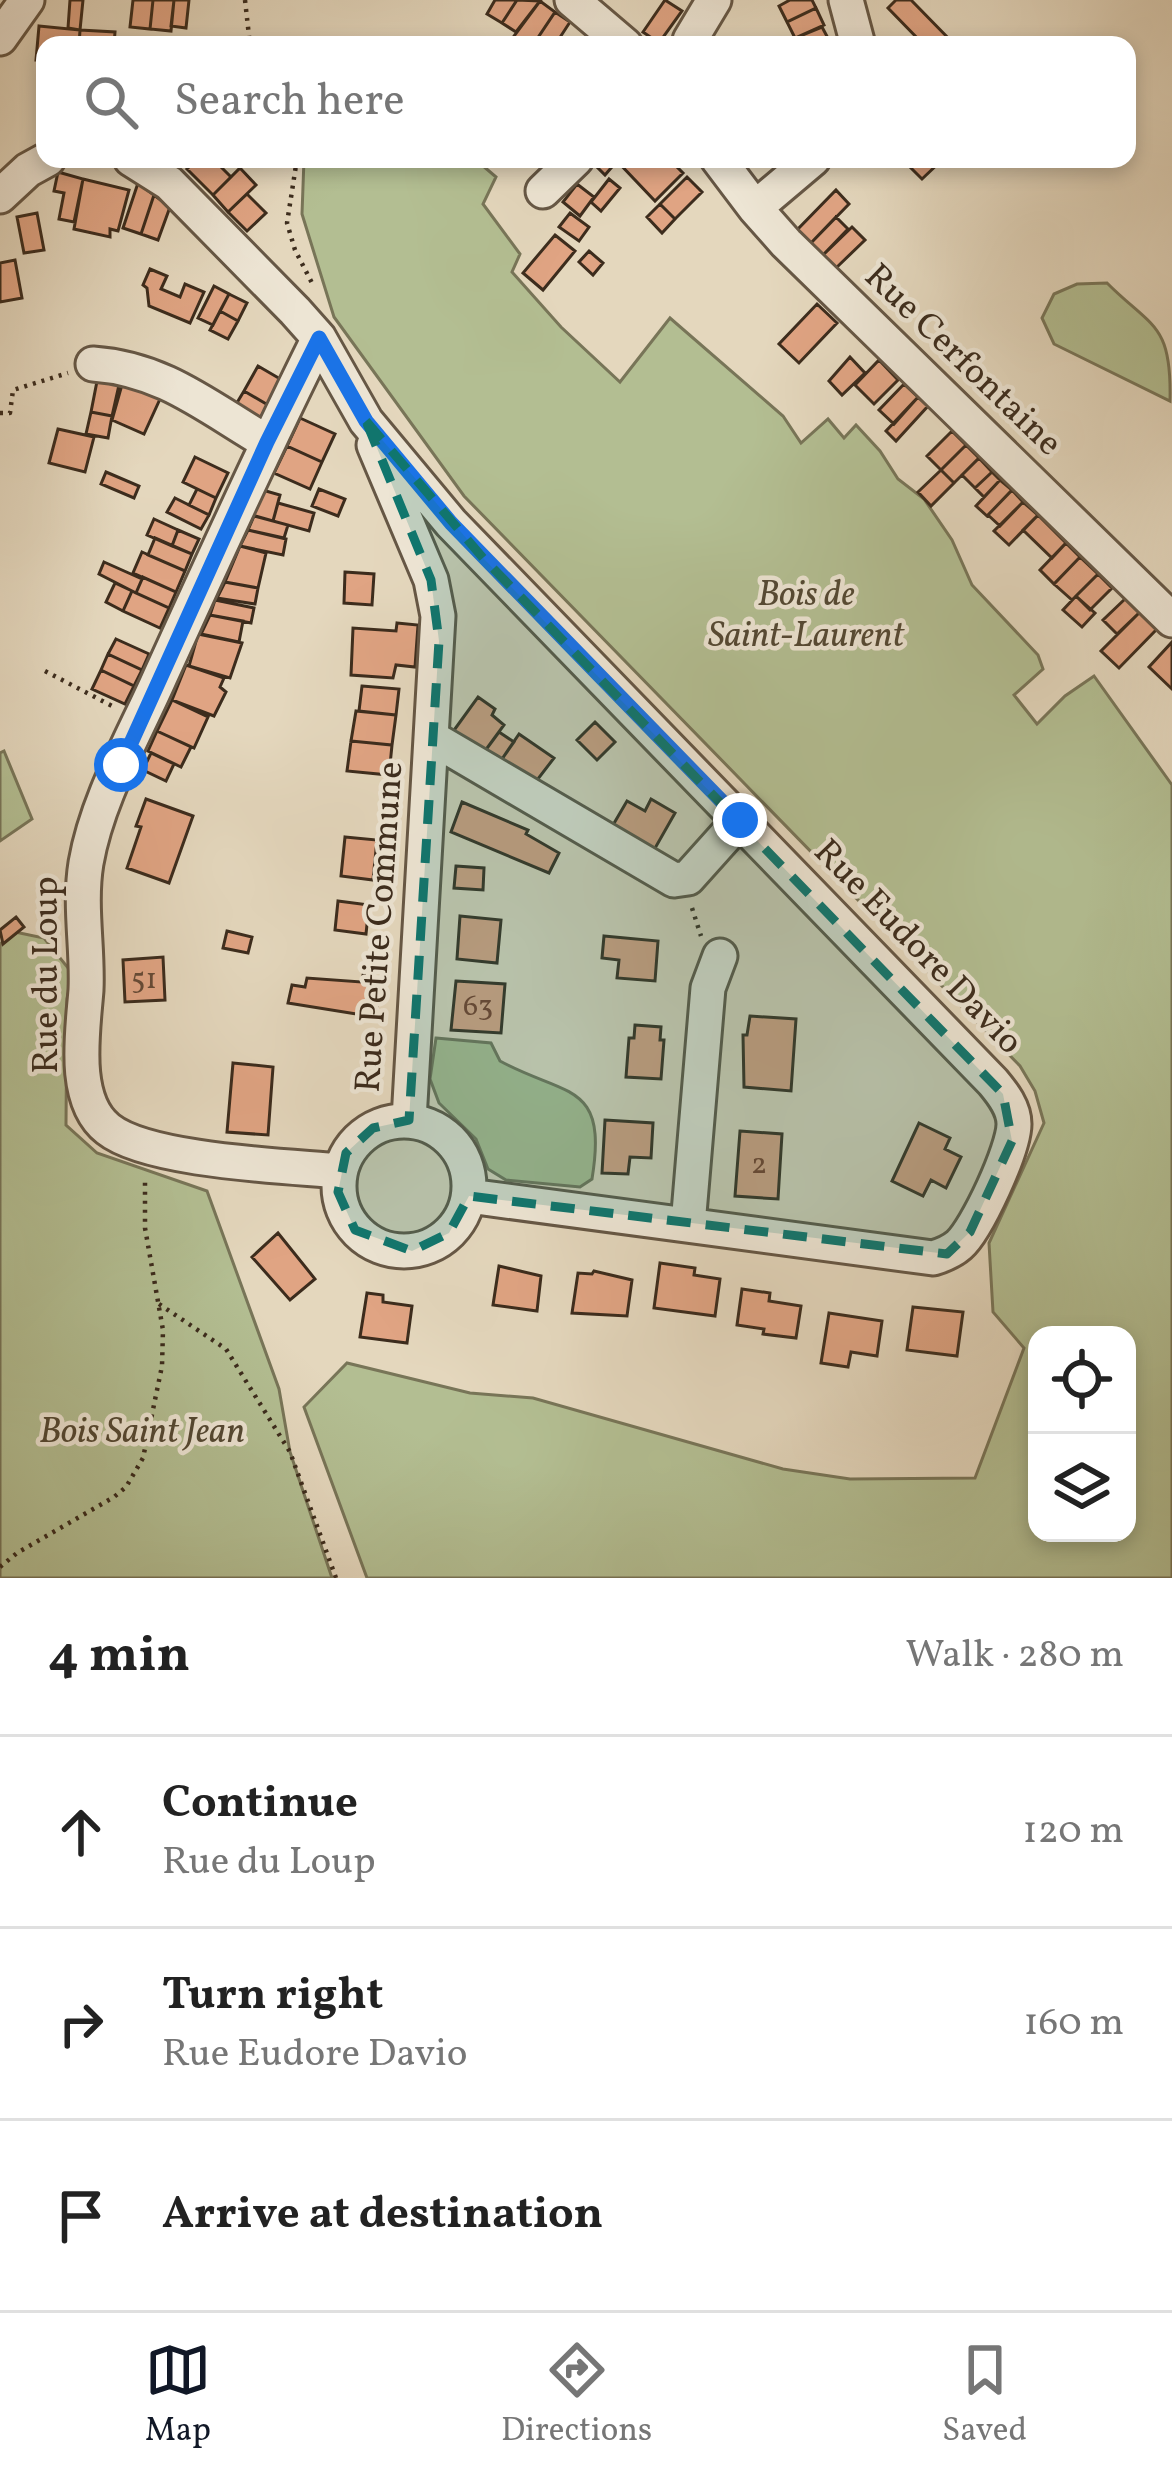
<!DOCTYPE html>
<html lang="en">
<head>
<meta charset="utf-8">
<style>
	:root { --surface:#fff; --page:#f6f6f6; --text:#222; --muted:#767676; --line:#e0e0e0; --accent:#111827 }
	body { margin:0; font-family:Vollkorn,serif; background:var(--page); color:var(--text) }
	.controls { position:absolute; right:36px; bottom:36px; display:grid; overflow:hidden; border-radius:24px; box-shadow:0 6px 18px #0003 }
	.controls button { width:108px; height:108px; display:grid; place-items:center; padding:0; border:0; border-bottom:3px solid var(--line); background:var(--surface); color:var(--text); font:60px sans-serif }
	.stop { position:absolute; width:36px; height:36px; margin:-27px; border:9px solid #1a73e8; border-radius:50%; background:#fff }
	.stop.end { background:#1a73e8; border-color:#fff; box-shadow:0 3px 12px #0008 }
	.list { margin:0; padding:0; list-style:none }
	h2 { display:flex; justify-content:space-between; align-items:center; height:156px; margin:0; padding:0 48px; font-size:51px }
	h2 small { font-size:39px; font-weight:400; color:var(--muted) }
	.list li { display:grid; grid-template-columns:78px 1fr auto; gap:36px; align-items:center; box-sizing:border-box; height:192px; padding:0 48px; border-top:3px solid var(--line) }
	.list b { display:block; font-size:45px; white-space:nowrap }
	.list p { margin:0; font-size:39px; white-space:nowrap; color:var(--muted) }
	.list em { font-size:39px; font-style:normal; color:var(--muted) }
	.icon { flex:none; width:66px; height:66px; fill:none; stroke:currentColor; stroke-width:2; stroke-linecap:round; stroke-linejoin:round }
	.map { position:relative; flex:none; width:1172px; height:1578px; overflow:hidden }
	.search { position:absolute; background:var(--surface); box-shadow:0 6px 18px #0003; left:36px; right:36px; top:36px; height:132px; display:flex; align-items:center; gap:30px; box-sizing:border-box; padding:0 42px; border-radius:24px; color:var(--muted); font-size:45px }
	.sheet { height:732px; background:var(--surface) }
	nav { display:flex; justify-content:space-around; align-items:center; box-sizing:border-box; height:168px; border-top:3px solid var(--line); background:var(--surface); font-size:33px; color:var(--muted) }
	nav a { display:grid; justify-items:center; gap:6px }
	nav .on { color:var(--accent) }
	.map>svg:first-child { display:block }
	.green { fill:#b3be92; stroke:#787558; stroke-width:3; fill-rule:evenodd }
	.building { fill:#e0a483; stroke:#3c2c1d; stroke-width:3 }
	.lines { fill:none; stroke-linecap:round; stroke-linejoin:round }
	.minor-casing { stroke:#665745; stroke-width:39 }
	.path { stroke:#3c2c1d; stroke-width:4.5; stroke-dasharray:3 6; stroke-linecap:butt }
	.minor { stroke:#ede5d4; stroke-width:33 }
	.route { stroke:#1a73e8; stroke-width:15 }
	.marked { fill:#0f766e; fill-opacity:0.2; stroke:#0f766e; stroke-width:9; stroke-dasharray:24 15; stroke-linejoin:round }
	.labels { text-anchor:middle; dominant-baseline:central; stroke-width:9; stroke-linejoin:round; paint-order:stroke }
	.number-label { font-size:30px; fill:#654a36 }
	.street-label { font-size:36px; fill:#3c2c1d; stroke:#ede5d4 }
	.park-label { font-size:36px; font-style:italic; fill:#544934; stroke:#ede5d4 }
</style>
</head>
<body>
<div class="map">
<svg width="1172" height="1578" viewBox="0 0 1172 1578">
	<rect width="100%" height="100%" fill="#e4d7bd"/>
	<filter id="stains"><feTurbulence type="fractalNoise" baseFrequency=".00167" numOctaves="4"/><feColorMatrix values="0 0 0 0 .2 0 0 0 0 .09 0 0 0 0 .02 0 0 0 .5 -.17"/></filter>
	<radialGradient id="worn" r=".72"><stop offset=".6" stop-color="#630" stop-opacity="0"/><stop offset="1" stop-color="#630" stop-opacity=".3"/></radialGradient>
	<path class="green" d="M304,159H475L496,177L483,204L520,254L512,272L561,327L620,382L670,318L783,416L801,443L828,419L844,438L856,425L880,451L898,479L924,499L952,540L972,585L1038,655L1043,669L1014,695L1037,724L1065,696L1094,676L1172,785V1578H367L304,1407L347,1363L470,1393L533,1398L783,1469L850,1479L975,1478L1024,1348L993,1312L989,1243L1044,1123L1035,1091L1020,1066L464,496L334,317L302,214ZM1127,1335V1533H1037V1335Z
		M1107,283C1152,328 1172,323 1170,401L1054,344L1042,318L1054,294L1077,284Z
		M4,751L32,819L0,841V753Z
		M15,932L44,938L73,974L67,999L66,1125L97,1153L207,1191L279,1389L290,1452L332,1578H0V944Z
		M436,1038L491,1043L500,1061C566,1097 608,1081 592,1179L580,1187L506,1180L488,1169L476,1139L439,1103L430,1079Z"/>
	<path class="building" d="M70,0H83L80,30L68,28Z
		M133,0H153L150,29L130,27Z
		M153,0H174L171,31L150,29Z
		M174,0H189L186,28L171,26Z
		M495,0H517L502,23L487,14Z
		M517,0L540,1L516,32L502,23Z
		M665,0L682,11L659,43L643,32Z
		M790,0H812L816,8L787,22L779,6Z
		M896,0H911L955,45H924L888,8Z
		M540,1L555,12L533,45H528L514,36Z
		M816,8L824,25L795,38L787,22Z
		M555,12L570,22L555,45H533Z
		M39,26L80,30L79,45H45V60H36Z
		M822,27L830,42L795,45V38Z
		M80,30L115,32L114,45H79Z
		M197,159H213L231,177L213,195L187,169Z
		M593,159H615L617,161L605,175L591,161Z
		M620,159H669L683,173L655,201L617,161Z
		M910,159H943L922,179L906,163Z
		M240,168L256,185L228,212L213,195Z
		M58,172L83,179L74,222L59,219L64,193L54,191Z
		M687,177L702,192L675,219L660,204Z
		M83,179L129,190L118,231L110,229V237L74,229Z
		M609,179L620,188L601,211L591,202Z
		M138,183L154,195L141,234L123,228Z
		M577,184L594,197L580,216L563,202Z
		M836,190L849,204L811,243L797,230Z
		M247,194L266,213L247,231L228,212Z
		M154,195L170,207L158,240L141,234Z
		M660,204L675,219L662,233L647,217Z
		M37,213L44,250L24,253L17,217Z
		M570,213L589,227L579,241L559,227Z
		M836,217L848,229L823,255L811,243Z
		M852,227L865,240L836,268L823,255Z
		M555,235L575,251L543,290L523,273Z
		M589,251L603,263L593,275L579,262Z
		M15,260L22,298L0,302V263Z
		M150,269L167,276L161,289L180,297L185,284L204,292L190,323L149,306L147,288L143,285Z
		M214,286L229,294L213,325L198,318Z
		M229,294L247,303L238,321L220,311Z
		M817,304L837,323L799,363L779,344Z
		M220,311L238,321L228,339L210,330Z
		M850,357L865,373L842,395L829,381Z
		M879,360L898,380L874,404L855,385Z
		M258,366L282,380L268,405L244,391Z
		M99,371L121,376L112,416L91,412Z
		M123,381L160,399L144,434L112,420Z
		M904,384L918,397L894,424L879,410Z
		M244,391L268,405L256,425L232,411Z
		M918,397L928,406L896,441L886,431Z
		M91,412L112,416L108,438L86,434Z
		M300,418L335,434L322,462L287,446Z
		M58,429L94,437L85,472L49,463Z
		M952,431L966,445L941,470L927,456Z
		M966,445L979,458L954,483L941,470Z
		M287,446L322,462L310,489L274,473Z
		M195,457L228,473L216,498L183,482Z
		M979,458L992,472L975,488L962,475Z
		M941,470L954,483L931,506L918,492Z
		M106,472L139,486L134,498L101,484Z
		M992,472L1000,480L984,497L975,488Z
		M1000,480L1012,490L987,516L976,506Z
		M197,489L216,498L209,515L189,505Z
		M259,489L280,495L273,521L252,515Z
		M319,489L345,499L338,516L312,506Z
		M1012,490L1023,502L1000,526L988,515Z
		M175,498L209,515L201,529L167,512Z
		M1023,502L1038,515L1009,545L994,531Z
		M278,503L314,513L309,531L273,521Z
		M1038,515L1066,543L1052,558L1023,530Z
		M254,516L288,525L284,538L248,530Z
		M154,519L178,530L172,546L147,535Z
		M178,530L199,539L192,554L172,546Z
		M248,530L286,539L283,555L240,546Z
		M155,538L192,554L185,571L148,555Z
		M1066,543L1080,557L1054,584L1040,570Z
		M240,546L266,553L258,588L225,582Z
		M142,552L185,571L176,592L133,573Z
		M1080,557L1098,574L1072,600L1054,584Z
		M104,562L142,579L136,593L99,574Z
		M345,572L374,574L372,605L344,603Z
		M1098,574L1112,588L1090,610L1076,596Z
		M143,577L176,592L169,608L136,593Z
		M225,582L258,588L255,604L217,598Z
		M115,583L132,591L123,611L106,602Z
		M132,591L169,608L160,628L123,611Z
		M1076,596L1095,613L1082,627L1063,610Z
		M1126,598L1140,612L1117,634L1103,620Z
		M215,600L254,608L251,623L210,615Z
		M1140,612L1157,629L1119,668L1101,651Z
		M210,615L243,621L239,642L201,634Z
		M397,623L418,625L415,667L396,665L393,678L351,675L353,628L396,631Z
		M198,634L242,643L230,678L189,666Z
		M116,639L149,654L142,670L108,654Z
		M1172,642V689L1149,667Z
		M108,654L142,670L134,686L101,670Z
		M186,665L224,678L220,687L226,692L214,716L172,700Z
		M101,670L134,686L125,704L92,689Z
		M362,686L399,689L396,715L359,711Z
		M478,697L495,709L492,715L504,725L482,755L452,733Z
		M172,700L208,717L194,748L157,731Z
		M356,711L396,715L392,745L351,741Z
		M595,722L615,742L597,760L577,740Z
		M157,731L191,747L181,767L148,751Z
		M499,732L514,742L497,766L482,755Z
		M519,734L554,758L531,788L498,765Z
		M351,741L392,745L389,775L347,771Z
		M151,753L174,764L166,781L143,770Z
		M146,799L193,816L169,883L127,868L141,827L136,826Z
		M651,799L675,813L654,850L613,825L627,801L645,811Z
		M462,802L528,830L526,834L559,853L549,873L451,832Z
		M345,837L377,840L373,880L341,876Z
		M456,866L484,868L483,890L454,888Z
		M338,901L369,905L366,934L335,930Z
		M460,916L501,920L497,963L457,959Z
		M16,917L24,927L3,944L0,930Z
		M227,931L252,937L248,953L223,948Z
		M604,936L658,941L655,981L617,978L619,960L602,958Z
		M163,957L165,1000L125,1002L123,960Z
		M363,975L383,979L375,1017L288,1003L292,985L305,987L307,978L361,982Z
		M456,981L505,984L501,1033L451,1030Z
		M750,1016L796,1019L791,1091L744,1087L743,1035H747Z
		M635,1025L661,1027L660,1040H664L661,1079L626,1077L629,1038H634Z
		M233,1063L273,1067L268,1135L227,1132Z
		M605,1120L653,1123L651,1158L630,1157L628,1174L602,1173Z
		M919,1123L950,1138L945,1149L961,1157L946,1188L931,1180L923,1196L892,1181Z
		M740,1131L782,1134L778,1199L735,1196Z
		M278,1233L315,1279L290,1300L252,1257Z
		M660,1263L695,1268L694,1275L720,1279L715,1316L654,1308Z
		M499,1266L541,1276L537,1311L493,1305Z
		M594,1271L632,1280L627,1316L572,1313L578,1273L592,1274Z
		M742,1289L770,1293L769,1301L801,1306L796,1338L763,1334L764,1329L737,1325Z
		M367,1293L383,1295V1302L412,1306L407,1343L360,1337Z
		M913,1307L963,1312L957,1356L907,1350Z
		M829,1313L882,1321L877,1356L851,1352L848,1367L821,1363Z"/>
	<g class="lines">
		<g class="minor-casing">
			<path id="minor" d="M572,0L625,45
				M846,0L858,45
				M0,38L27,0
				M690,40L714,0
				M131,159L169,183L295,311L319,338L366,421L451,523L993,1082C1003,1094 1014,1108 1014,1124C1014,1149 977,1229 959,1245C951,1252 943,1255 933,1258L469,1196
				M718,159L755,208
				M813,159L755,208L786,243L1172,620
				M543,191L576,159
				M0,196L28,170L48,159
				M319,338C263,450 212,563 160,677C134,736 97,799 86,863C79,906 88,948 86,990C83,1030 71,1100 108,1129C148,1161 286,1166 339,1171
				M93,364C164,369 207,407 267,442
				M374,445L431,580L438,616L409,1120
				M432,738L674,880L688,878L740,820
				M339 1186a65 65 0 1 1 130 0a65 65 0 1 1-130 0Z
				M688,1225L708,988L720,956"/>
		</g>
		<path class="path" d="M245,0L250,45
			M297,159L287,223L295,250L313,285
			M0,413H10L13,390L68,373
			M45,671L114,707
			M692,908L701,936
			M159,1304L226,1349L290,1452L336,1578
			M0,1567L17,1553L114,1497L126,1487L143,1458L162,1366L163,1330L145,1228V1177"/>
		<use href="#minor" class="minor"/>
	</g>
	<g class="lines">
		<path class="route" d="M121,765L267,442L319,338L366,421L451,523L740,820"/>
	</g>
	<path class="marked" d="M366,421L484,559L1003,1094L1012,1141L970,1232L947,1254L469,1196L449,1233L412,1251L355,1230L338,1192L346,1153L373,1128L409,1120L439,641L431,580Z"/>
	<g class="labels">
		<g class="number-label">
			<text x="144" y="980">51</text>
			<text x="478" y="1007">63</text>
			<text x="759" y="1165">2</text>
		</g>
		<g class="street-label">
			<text transform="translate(962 361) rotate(44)">Rue Cerfontaine</text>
			<text transform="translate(381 927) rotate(-86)">Rue Petite Commune</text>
			<text transform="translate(917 948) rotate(46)">Rue Eudore Davio</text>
			<text transform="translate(48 975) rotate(-90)">Rue du Loup</text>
		</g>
		<g class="park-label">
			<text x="806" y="596">Bois de<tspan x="806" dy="41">Saint-Laurent</tspan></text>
			<text x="142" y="1433">Bois Saint Jean</text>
		</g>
	</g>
	<rect width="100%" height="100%" filter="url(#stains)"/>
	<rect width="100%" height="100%" fill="url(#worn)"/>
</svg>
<div class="controls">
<button><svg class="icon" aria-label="locate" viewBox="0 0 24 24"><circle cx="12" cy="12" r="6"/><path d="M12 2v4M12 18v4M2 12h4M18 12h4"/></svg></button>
<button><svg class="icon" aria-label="layers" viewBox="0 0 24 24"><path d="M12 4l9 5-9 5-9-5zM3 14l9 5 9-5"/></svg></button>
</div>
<div class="stop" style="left:121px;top:765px"></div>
<div class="stop end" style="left:740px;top:820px"></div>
<div class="search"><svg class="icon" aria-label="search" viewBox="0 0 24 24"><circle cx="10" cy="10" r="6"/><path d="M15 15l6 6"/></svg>Search here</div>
</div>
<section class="sheet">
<h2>4 min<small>Walk · 280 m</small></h2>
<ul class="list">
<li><svg class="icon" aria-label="ahead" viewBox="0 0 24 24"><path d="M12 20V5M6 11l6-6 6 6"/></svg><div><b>Continue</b><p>Rue du Loup</p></div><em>120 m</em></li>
<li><svg class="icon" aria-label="right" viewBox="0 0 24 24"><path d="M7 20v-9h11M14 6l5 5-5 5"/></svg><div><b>Turn right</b><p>Rue Eudore Davio</p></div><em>160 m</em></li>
<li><svg class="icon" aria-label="arrive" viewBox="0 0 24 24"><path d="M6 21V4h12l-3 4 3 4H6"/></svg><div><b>Arrive at destination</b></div></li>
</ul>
</section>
<nav>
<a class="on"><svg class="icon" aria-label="map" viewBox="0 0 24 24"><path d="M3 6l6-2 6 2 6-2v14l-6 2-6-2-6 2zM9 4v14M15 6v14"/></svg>Map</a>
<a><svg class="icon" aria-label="directions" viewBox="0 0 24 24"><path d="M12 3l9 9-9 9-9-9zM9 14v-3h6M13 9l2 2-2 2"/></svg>Directions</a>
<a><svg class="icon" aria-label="saved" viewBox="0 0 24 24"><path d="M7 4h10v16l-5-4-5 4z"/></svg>Saved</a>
</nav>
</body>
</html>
